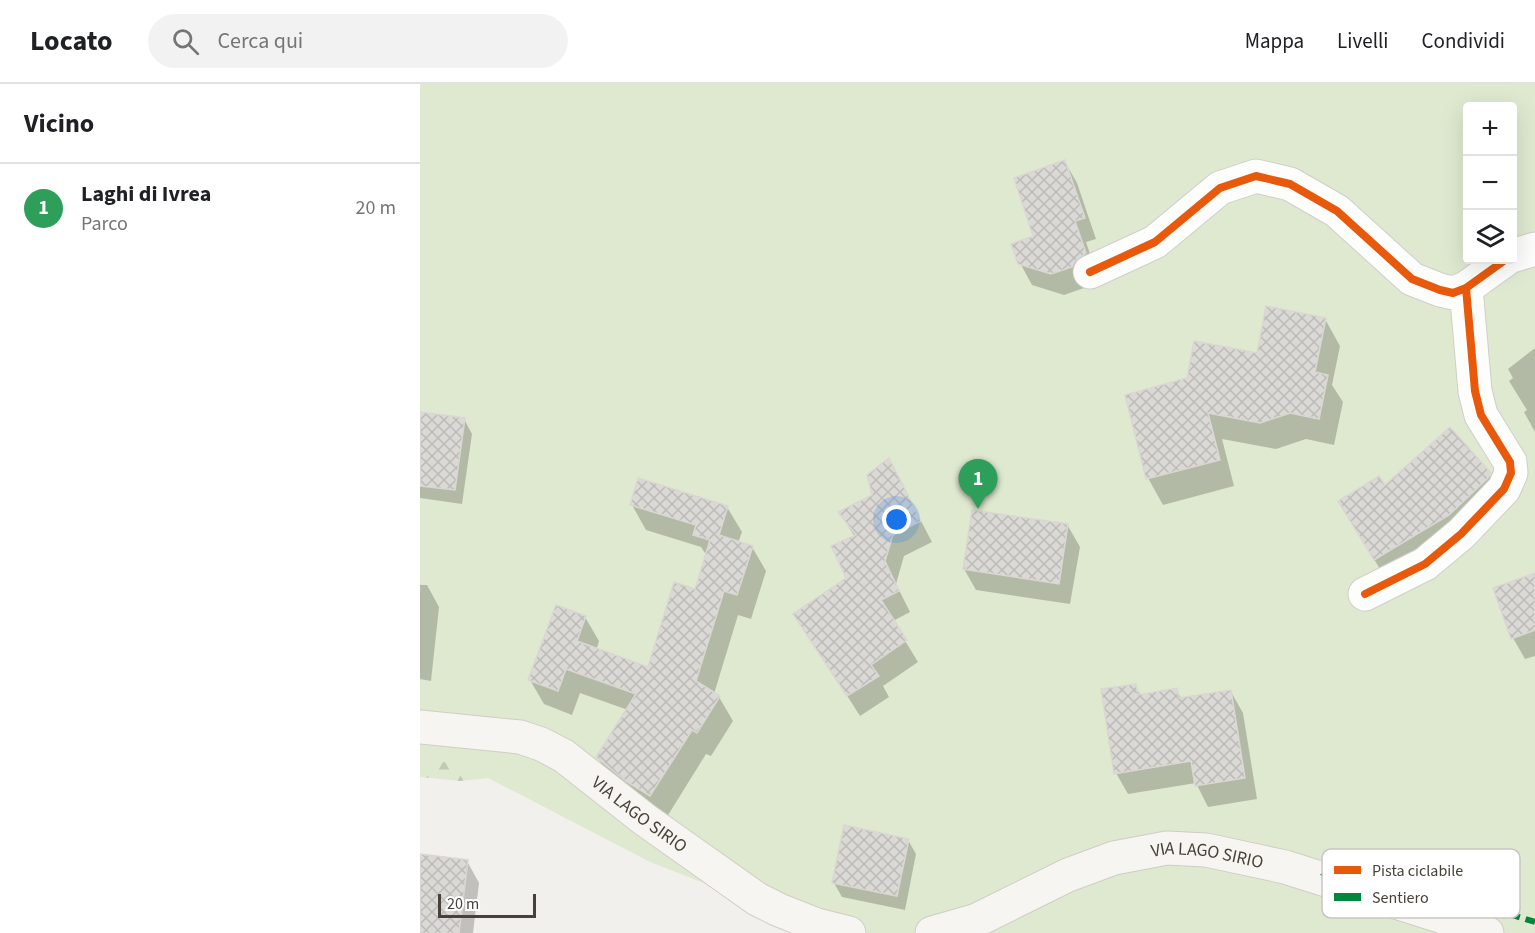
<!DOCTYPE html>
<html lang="it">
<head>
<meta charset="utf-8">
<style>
	:root { --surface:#fff; --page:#f2f2f2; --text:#202124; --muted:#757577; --line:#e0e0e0; --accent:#837f78 }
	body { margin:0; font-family:"Source Sans 3",sans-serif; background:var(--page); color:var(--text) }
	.controls { position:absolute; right:18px; top:18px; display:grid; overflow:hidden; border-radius:6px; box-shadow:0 6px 24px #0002 }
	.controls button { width:54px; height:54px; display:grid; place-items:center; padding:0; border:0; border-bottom:2px solid var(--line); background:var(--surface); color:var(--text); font:30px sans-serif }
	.scale { position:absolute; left:18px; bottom:15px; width:98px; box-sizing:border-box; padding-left:6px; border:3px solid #474239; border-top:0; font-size:16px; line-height:21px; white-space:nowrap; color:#474239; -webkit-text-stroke:4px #fff; paint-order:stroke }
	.you { position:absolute; left:477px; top:436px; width:21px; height:21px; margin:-15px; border:4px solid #fff; border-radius:50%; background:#1a73e8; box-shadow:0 0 0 9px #1a73e833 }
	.badge { display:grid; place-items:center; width:39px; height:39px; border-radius:50%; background:var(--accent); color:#fff; font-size:20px; font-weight:700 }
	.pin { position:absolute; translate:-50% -50px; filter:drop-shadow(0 2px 3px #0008) }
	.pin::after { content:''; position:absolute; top:32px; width:21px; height:18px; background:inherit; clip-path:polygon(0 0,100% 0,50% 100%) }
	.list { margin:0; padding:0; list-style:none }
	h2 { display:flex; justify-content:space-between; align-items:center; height:78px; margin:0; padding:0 24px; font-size:26px }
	h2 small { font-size:20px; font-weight:400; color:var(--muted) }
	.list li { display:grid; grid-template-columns:39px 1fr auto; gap:18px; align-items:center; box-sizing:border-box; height:90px; padding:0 24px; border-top:2px solid var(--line) }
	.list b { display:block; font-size:22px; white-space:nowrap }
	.list p { margin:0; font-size:20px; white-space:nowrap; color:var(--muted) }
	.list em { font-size:20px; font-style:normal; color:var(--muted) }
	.icon { flex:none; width:33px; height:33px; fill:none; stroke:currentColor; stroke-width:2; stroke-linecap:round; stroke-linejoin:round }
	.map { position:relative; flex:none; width:1115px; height:849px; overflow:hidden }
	header { display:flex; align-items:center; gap:36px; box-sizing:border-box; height:84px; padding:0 30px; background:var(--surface); border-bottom:2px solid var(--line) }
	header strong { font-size:28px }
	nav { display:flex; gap:33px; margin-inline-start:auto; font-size:21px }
	.search { width:420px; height:54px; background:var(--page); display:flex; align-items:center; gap:15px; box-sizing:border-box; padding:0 21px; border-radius:33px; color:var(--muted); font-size:22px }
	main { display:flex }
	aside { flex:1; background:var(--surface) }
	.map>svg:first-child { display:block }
	.forest { fill:url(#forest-firs) }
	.park { fill:#dfe9d0; fill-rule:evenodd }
	.shadow { fill:#0003 }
	.building { fill:url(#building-cross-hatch); stroke:#dad7d3; stroke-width:1.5 }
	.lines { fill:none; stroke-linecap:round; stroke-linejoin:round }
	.street-casing { stroke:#d0ceca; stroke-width:35 }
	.secondary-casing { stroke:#d0cdc4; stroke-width:35 }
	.street { stroke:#fdfdfc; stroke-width:33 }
	.secondary { stroke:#f6f5f1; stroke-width:33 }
	.quiet { stroke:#00873e; stroke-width:6; stroke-dasharray:12 6; stroke-linecap:butt }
	.cycleway-casing { stroke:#fff; stroke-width:11 }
	.cycleway { stroke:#e8590c; stroke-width:8 }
	.labels { text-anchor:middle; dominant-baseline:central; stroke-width:6; stroke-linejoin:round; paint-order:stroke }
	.street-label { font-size:18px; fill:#474239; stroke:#fff }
	.key { fill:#fff; stroke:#c8c6c4; stroke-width:1.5 }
	.key-label { font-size:16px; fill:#474239 }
</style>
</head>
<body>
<header>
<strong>Locato</strong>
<div class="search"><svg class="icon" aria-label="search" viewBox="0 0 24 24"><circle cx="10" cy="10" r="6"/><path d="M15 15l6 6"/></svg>Cerca qui</div>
<nav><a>Mappa</a><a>Livelli</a><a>Condividi</a></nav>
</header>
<main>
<aside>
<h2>Vicino<small></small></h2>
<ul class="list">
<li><span class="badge" style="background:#2e9e5b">1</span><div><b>Laghi di Ivrea</b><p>Parco</p></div><em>20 m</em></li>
</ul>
</aside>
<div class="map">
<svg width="1115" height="849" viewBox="0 0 1115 849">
	<defs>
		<pattern id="forest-firs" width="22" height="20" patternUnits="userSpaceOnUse" patternTransform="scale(1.5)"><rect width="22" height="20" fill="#dfe9d0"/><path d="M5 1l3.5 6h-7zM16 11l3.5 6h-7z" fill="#c1c9b3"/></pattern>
		<pattern id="building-cross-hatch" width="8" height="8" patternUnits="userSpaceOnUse" patternTransform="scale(1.5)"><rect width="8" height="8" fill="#dbd9d5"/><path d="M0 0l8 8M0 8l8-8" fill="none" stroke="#bdbbb8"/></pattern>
	</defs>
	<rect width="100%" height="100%" fill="#f2f0ed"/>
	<path class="forest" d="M0,666L80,693L40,697L0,693Z"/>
	<path class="park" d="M0,0H1115V849H412L230,778L41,680L0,675ZM1048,22H1092V176H1048Z"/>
	<path class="shadow" d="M645,78L657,99L676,155L666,158L677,191L667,198L664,204L644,211L612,201L600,179L615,153Z
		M905,235L920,262L912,301L923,318L914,361L886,355L856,365L802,355L814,402L743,421L728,394L768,296L838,271Z
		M1115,264V348L1104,328L1107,326L1089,297L1093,294L1088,285Z
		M0,330L44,335L52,350L42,420L0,414Z
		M469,376L512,458L484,472L476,500L490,528L473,537L498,578L463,602L469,613L440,632L375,530L428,494L435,453L420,429L454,412Z
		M1069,390L1082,411L967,497L932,438L964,403Z
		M212,421L307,423L322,448L318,459L332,463L346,487L331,535L318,531L294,610L299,613L313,637L291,672L286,670L245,736L192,698L178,674L208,626L160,609L152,631L124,620L110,596L165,533L179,557L177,564L229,585L276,507L287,472L281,463L226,446Z
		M648,442L660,463L650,520L556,506L544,485Z
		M1115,491V572L1105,575L1093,554Z
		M0,501H7L19,523L11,597L0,595Z
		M715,601L721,612L756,606L762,615L811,608L823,629L837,715L788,723L776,699L708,710L696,689Z
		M488,756L496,770L485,826L422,813L414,799Z
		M0,772L47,777L59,799L53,849H0Z"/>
	<path class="building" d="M645,76L665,134L655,137L666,169L655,177L652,183L631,190L598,180L591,160L613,152L594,94Z
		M846,222L906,234L895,288L908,291L899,335L870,329L840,339L788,329L800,376L726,395L705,311L767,294L774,257L837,269Z
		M0,328L45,334L35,406L0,402Z
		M1030,343L1071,389L1068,394L1029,431L954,476L918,417L959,392L965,401Z
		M469,374L501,437L473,451L465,477L479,507L461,516L487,556L451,581L459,592L427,612L373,530L426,494L411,462L436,451L418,428L452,411L447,391Z
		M218,394L308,422L299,451L333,462L317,511L304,507L276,597L300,612L277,649L272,646L230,712L207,698L176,673L216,610L146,585L138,607L108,596L136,521L166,532L157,557L228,583L254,498L275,505L290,456L273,451L276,441L210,421Z
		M552,426L648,440L639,500L543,485Z
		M1115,489V546L1091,555L1073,504Z
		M716,600L718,611L757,604L759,614L811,606L825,694L775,702L771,677L694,690L681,605Z
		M424,741L489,755L477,812L412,799Z
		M0,770L48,776L39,849H0Z"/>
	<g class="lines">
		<g class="street-casing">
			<path id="street" d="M1092,172L1115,165
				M670,188L735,158L800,104L836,92L870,100L917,127L992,195L1020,206L1033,209L1046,204L1085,176
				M945,510L1005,480L1041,450L1084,405L1091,389L1090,378L1061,331L1055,307L1046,204"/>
		</g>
		<g class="secondary-casing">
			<g id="secondary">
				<path id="s1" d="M0,643L100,653L121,660L144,672L224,735L337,815L359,826L397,841L429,849"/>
				<path id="s2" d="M512,849L557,836L648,791L694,774L747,764L786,766L865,783L1020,832L1067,849"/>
			</g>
		</g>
		<use href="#street" class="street"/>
		<use href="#secondary" class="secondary"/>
		<path class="quiet" d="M902,793L919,780L948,786L1115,838"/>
		<g class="cycleway-casing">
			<path id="cycleway" d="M670,188L735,158L800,104L836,92L870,100L917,127L992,195L1020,206L1033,209L1046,204L1085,176
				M945,510L1005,480L1041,450L1084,405L1091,389L1090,378L1061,331L1055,307L1046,204"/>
		</g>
		<use href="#cycleway" class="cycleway"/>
	</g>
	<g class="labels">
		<g class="street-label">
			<text stroke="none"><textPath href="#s1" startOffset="244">VIA LAGO SIRIO</textPath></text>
			<text stroke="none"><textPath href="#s2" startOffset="292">VIA LAGO SIRIO</textPath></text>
		</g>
	</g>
	<rect x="902" y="765" width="198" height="69" rx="9" class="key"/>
	<rect x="914" y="782" width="27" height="8" fill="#e8590c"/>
	<rect x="914" y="809" width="27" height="8" fill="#00873e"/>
	<g class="key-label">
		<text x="952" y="792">Pista ciclabile</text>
		<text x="952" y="819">Sentiero</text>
	</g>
</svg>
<div class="controls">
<button>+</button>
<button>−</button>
<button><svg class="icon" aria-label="layers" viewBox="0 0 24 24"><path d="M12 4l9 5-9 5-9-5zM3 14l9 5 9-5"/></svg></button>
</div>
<div class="scale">20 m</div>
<div class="you"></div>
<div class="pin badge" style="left:558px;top:425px;background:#2e9e5b">1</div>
</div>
</main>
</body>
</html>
